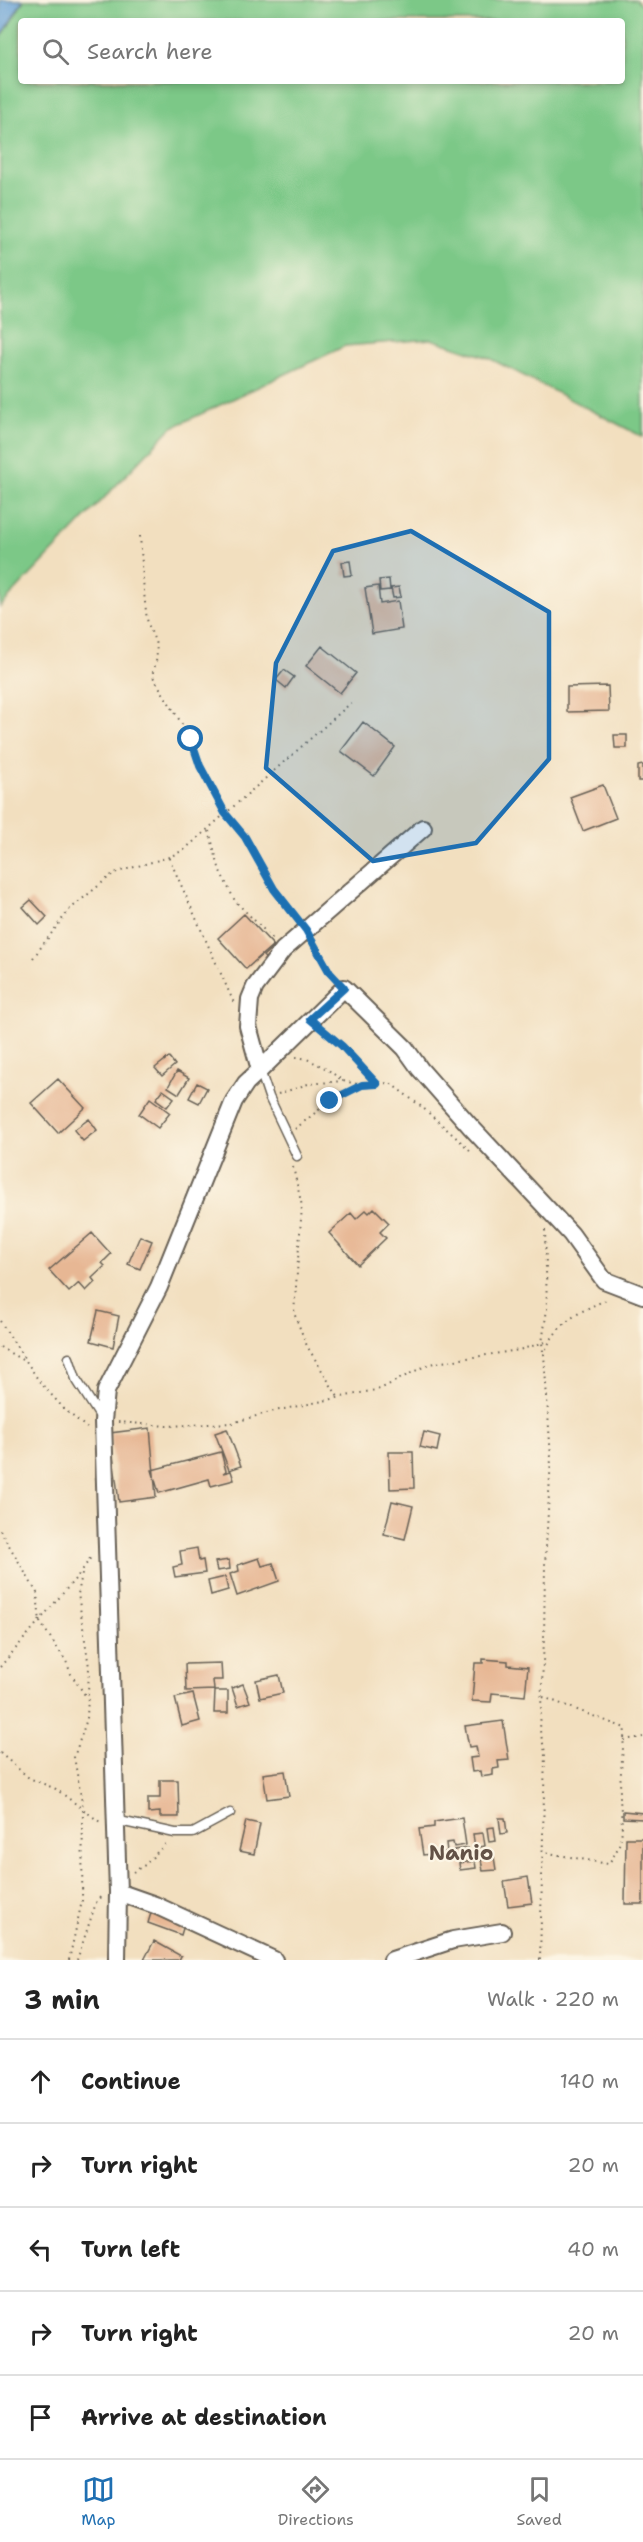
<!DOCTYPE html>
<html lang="en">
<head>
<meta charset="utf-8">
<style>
	:root { --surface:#fff; --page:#f6f6f6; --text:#222; --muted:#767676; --line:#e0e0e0; --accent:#1f6fb2 }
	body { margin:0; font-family:"Shantell Sans",sans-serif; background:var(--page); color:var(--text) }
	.stop { position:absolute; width:18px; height:18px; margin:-14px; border:4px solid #1f6fb2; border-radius:50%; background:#fff }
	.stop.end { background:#1f6fb2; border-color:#fff; box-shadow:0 2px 6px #0008 }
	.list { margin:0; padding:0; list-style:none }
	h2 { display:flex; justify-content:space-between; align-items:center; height:78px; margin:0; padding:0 24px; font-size:26px }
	h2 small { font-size:20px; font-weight:400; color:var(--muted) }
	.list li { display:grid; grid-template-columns:39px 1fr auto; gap:18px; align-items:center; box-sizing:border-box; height:84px; padding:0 24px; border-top:2px solid var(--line) }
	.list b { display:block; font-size:22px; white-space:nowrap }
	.list em { font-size:20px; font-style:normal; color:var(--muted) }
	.icon { flex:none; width:33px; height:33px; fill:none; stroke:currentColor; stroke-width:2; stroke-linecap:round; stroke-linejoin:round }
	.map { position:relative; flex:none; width:643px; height:1960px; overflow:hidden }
	.search { position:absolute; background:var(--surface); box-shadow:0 3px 9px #0003; left:18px; right:18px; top:18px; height:66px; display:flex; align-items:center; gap:15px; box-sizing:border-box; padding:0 21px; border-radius:6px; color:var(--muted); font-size:22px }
	.sheet { height:498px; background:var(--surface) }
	nav { display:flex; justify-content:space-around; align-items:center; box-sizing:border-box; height:84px; border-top:2px solid var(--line); background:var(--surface); font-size:16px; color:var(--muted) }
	nav a { display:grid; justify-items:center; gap:3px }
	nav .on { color:var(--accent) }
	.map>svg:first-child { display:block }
	.green { fill:#7bc887; stroke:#4c7252; stroke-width:1.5; fill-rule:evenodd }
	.water { fill:#67a2d7; stroke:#425f7a; stroke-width:1.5 }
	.building { fill:#e7b794 }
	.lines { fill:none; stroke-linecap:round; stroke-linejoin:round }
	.service-casing { stroke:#676055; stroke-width:11 }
	.minor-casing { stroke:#676055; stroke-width:20 }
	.path { stroke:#676055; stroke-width:2; stroke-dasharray:1.5 4.5; stroke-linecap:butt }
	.service { stroke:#fff; stroke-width:8 }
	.minor { stroke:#fff; stroke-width:16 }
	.route { stroke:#1f6fb2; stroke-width:8 }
	.marked { fill:#1f6fb2; fill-opacity:0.2; stroke:#1f6fb2; stroke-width:4.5; stroke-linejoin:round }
	.labels { text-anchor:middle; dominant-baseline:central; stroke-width:4.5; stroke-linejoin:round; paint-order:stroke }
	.quarter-label { font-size:21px; font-weight:bold; fill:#635246; stroke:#fcf5e5 }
</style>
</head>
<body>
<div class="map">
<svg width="643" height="1960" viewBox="0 0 643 1960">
	<rect width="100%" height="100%" fill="#fcf5e5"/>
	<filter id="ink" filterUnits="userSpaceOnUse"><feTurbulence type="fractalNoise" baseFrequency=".0167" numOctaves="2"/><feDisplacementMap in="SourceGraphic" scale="12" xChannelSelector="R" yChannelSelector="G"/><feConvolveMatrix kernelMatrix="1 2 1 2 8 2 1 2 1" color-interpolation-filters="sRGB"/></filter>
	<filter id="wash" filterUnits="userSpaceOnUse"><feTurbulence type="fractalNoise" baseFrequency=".008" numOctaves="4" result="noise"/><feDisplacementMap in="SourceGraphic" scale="24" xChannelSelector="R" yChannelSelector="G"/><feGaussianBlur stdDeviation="1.35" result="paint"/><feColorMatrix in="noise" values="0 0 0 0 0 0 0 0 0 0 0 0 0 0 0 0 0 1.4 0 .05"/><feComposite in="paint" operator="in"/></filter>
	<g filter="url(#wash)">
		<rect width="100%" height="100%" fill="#f2dfbf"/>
		<path class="green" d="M24,0H636L643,7V437L489,358L431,339L345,346L171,428L0,607V40ZM21,21H622V81H21Z"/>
		<path class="water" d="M0,0H23L0,39Z"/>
		<g id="blocks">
			<path class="building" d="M350,561L352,575L344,576L342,562Z
				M389,579L390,590L380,591L379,580Z
				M378,586L380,604L398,601L402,629L372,634L365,588Z
				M399,587L401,597L393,598L391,588Z
				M322,646L356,673L340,693L306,666Z
				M284,670L294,677L286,688L276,680Z
				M608,686L609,711L567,712V687Z
				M363,722L395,747L374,776L341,751Z
				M614,735H627V748H615Z
				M643,765V781H638V766Z
				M603,785L616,818L583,831L570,797Z
				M31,900L47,917L39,925L23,907Z
				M244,914L273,945L246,969L218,938Z
				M274,946L280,952L269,962L263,956Z
				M169,1057L175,1065L162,1076L155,1068Z
				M177,1071L189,1078L179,1094L168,1087Z
				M58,1079L85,1108L58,1133L31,1103Z
				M197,1083L207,1088L199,1103L189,1098Z
				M163,1090L174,1098L167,1107L156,1099Z
				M150,1098L170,1113L158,1128L139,1114Z
				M89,1119L97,1130L83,1141L74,1130Z
				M374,1208L389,1223L380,1232L386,1238L358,1265L329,1233L351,1213L356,1219L366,1210L369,1213Z
				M92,1233L111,1254L102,1263L105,1266L92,1278L95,1282L86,1291L79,1283L69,1292L49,1270Z
				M140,1236L152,1241L140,1269L128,1264Z
				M98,1311L119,1316L113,1347L91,1341Z
				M150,1428L156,1497L119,1502L110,1433Z
				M227,1429L241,1466L229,1470L215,1433Z
				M424,1432L440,1436L437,1451L420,1447Z
				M221,1452L226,1471L223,1473L231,1471L234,1480L211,1486L209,1479L159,1493L152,1470Z
				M389,1452H413L414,1488L390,1489Z
				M392,1501L413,1506L405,1539L384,1534Z
				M197,1548L199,1561L203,1560L205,1573L175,1577L173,1567L182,1565L180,1551Z
				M259,1558L262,1566L273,1563L279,1581L237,1596L230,1574L239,1571L238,1565Z
				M229,1560L230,1569L217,1571L215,1562Z
				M225,1577L228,1590L211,1595L208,1581Z
				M483,1659L508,1661V1665L528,1667L525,1696L492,1693L491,1702L472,1701L475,1663H483Z
				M221,1663L222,1680H213L214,1690L186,1691L185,1664Z
				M279,1675L283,1693L260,1698L256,1680Z
				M243,1684L250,1702L238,1706L232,1688Z
				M215,1691H228V1713H214Z
				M193,1694L200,1721L182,1726L175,1698Z
				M503,1721L509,1760L498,1761L499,1768L493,1769V1775L481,1777L480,1771L472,1772L470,1758L478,1757L476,1746L469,1747L465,1726Z
				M285,1771L289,1796L267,1799L263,1774Z
				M160,1780H178L179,1817H160V1812L148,1813V1798H160Z
				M623,1811L643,1813V1819L623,1818Z
				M462,1818L466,1845L454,1847L453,1842L446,1843L447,1852L423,1855L419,1829L434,1827V1822Z
				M499,1818H505L507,1833L501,1834Z
				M246,1821L260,1824L254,1854L239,1851Z
				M494,1827L496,1841L489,1842L487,1828Z
				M483,1833L485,1846L475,1848L473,1834Z
				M626,1838H643V1904H625Z
				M468,1848L469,1855L455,1856L454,1850Z
				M494,1857L496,1870L483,1871L481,1859Z
				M475,1861L476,1868L460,1870L459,1863Z
				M528,1877L532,1903L508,1906L504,1881Z
				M151,1913L184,1925L181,1935L148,1923Z
				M154,1941L181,1956L179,1960H144Z"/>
		</g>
	</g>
	<g filter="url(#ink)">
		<use href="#blocks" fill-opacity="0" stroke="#676055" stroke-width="1.5"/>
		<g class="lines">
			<g class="service-casing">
				<path id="service" d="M260,1070L269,1097L297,1156
					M69,1358L76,1379L101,1418
					M115,1820L175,1833H193L230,1813"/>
			</g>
			<g class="minor-casing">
				<path id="minor" d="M260,1070L344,988L405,1048L420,1069L470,1126L571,1234L604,1280L643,1295
					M118,1892L155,1905L274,1960
					M117,1960L118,1892L103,1421L106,1391L159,1287L234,1101L246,1083L260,1070L248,1026L250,999L255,987L283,950L423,828
					M392,1960L453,1940L502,1932"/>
			</g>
			<path class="path" d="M140,536C142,561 143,586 146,611C148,639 165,640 152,675L191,739L200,766L225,813L245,837L274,889L297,919
				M209,831L220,871L235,901L273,939
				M169,858L234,1003
				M313,944L333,977
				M33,958L69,910L114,873L169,857L184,850L351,703
				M324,1030L342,1046L376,1084
				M296,1057L307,1059L327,1069L343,1081L362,1085L390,1083L422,1107L472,1152
				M278,1094L308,1084L343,1081
				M295,1129L330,1101L362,1085
				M293,1167L302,1206L294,1313L307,1346L338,1397
				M0,1321L39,1381L65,1410L87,1428
				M0,1347L24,1361
				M543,1351L542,1343L547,1309L545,1229
				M118,1422L167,1426L232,1423L270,1412L380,1389L429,1364L519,1350L549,1341
				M0,1530L37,1593L40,1622L66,1661L71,1674L87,1698
				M0,1667L81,1572
				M543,1697L625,1728C623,1748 621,1768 620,1788C619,1819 630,1836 608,1864L543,1852
				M624,1740L643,1737
				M0,1753L29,1778L56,1789L100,1822
				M133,1872L145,1865L167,1842
				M69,1960L82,1901L83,1808L74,1757L87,1719L89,1667L78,1594L83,1569L91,1557
				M77,1960L97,1900L103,1895
				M540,1960L545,1752L540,1731L544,1639L545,1565L551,1458L544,1354C555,1324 580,1310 609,1299"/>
			<use href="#service" class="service"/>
			<use href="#minor" class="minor"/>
		</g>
	</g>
	<g class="lines" filter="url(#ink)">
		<path class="route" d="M191,739L200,766L225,813L245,837L274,889L306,930L330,973L344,988L310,1019L342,1046L377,1084L362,1085L330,1101"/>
	</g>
	<path class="marked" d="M411,531L549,612V759L476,843L373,861L266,768L276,663L333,551Z"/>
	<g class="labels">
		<g class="quarter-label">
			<text x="461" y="1853">Nanio</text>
		</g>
	</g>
</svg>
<div class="stop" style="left:191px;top:739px"></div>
<div class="stop end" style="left:330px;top:1101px"></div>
<div class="search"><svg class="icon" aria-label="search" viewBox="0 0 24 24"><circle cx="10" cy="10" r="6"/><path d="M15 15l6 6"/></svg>Search here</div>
</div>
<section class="sheet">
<h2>3 min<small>Walk · 220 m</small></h2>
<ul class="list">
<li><svg class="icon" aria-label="ahead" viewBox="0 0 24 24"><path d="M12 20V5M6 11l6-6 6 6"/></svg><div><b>Continue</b></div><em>140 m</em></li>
<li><svg class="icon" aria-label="right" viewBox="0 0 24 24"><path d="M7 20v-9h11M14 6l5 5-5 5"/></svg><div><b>Turn right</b></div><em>20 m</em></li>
<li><svg class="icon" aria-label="left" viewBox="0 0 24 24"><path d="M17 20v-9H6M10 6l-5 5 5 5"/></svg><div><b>Turn left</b></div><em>40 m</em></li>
<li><svg class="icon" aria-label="right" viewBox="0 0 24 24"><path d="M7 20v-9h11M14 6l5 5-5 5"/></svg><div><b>Turn right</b></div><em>20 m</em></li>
<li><svg class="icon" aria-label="arrive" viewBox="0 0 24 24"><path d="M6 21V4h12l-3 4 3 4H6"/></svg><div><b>Arrive at destination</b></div></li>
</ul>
</section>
<nav>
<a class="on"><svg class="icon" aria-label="map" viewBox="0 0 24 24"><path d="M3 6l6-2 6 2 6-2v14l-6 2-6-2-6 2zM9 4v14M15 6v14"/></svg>Map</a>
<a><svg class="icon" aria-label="directions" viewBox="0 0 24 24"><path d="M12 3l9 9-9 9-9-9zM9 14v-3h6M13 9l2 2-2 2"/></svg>Directions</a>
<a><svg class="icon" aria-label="saved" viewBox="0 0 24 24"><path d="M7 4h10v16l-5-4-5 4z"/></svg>Saved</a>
</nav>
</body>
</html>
